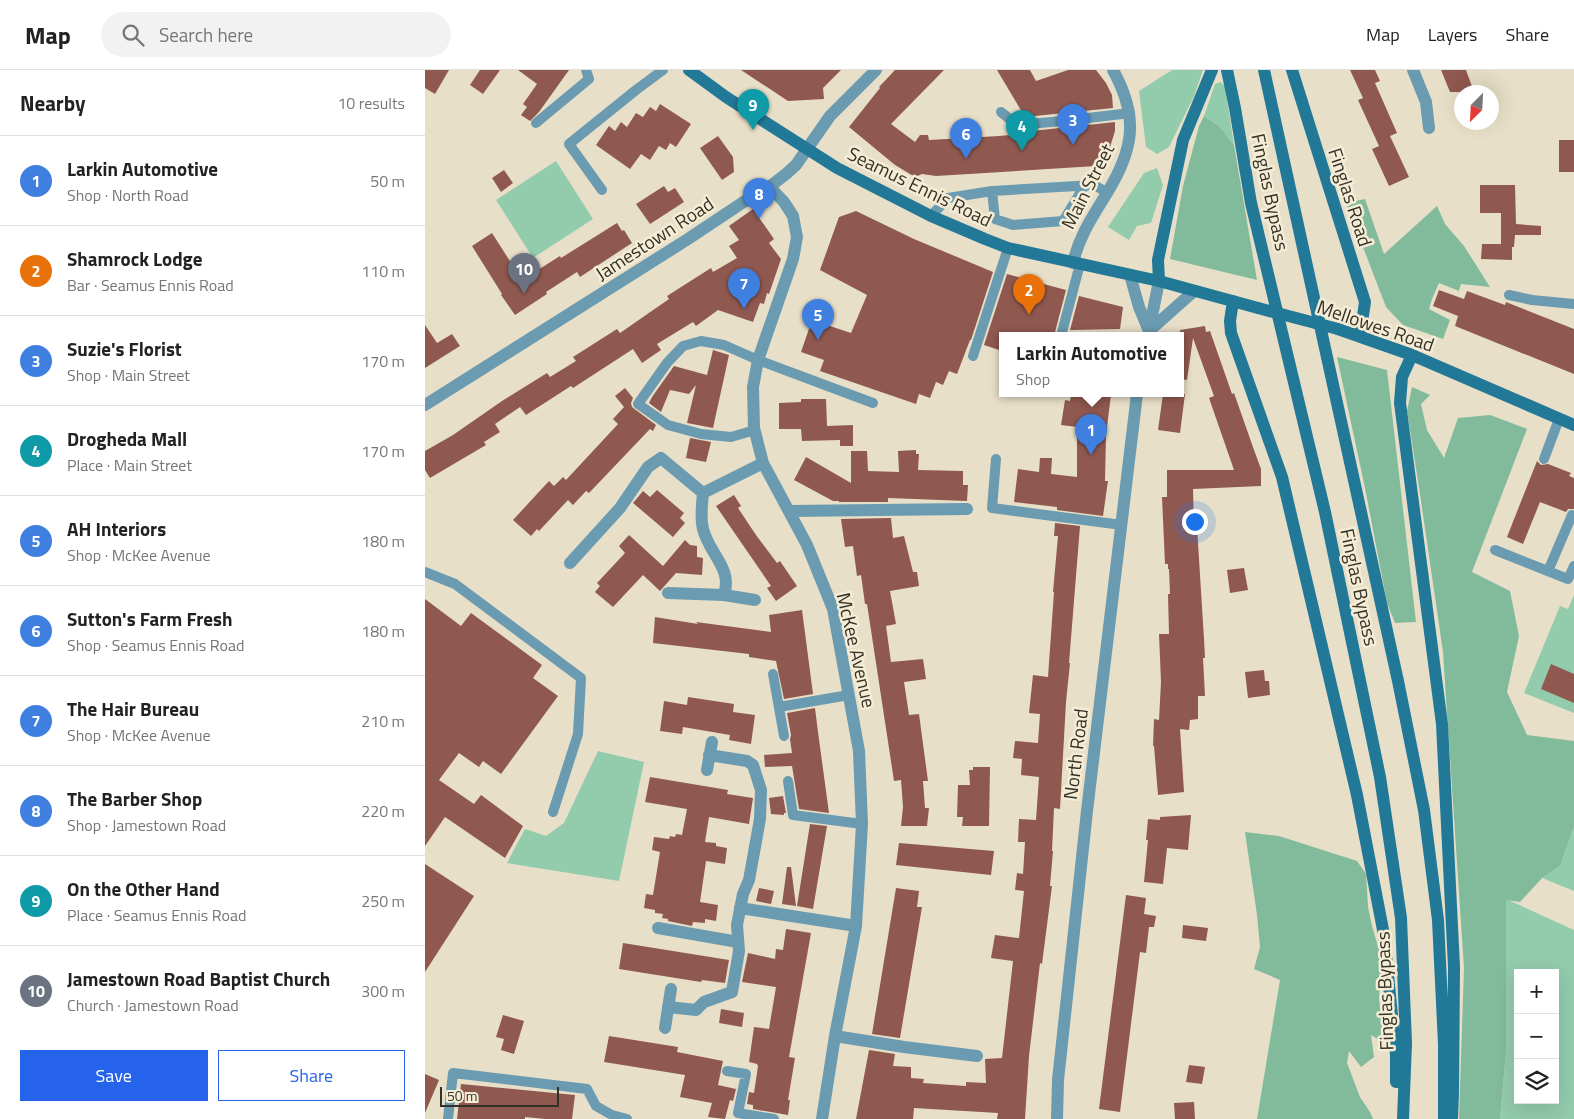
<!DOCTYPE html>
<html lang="en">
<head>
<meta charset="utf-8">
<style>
	:root { --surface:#fff; --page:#f2f2f2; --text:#222; --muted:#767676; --line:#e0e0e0; --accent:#2563eb }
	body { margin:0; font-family:"Titillium Web",sans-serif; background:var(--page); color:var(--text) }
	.controls { position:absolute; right:15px; bottom:15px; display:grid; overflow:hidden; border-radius:0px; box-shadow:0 5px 20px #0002 }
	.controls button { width:45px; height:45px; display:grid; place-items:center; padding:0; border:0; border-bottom:1px solid var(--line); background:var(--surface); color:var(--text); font:25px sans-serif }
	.compass { position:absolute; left:1029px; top:15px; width:45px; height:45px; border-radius:50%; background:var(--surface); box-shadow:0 5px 20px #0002; rotate:204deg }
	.scale { position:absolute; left:15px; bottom:12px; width:119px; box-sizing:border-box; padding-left:5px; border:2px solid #343127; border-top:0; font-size:14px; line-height:18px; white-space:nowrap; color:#343127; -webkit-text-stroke:4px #f5ecd5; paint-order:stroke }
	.you { position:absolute; left:769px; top:451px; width:18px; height:18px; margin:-12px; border:4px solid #fff; border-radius:50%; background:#1a73e8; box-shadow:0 0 0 8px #1a73e833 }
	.badge { display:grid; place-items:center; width:32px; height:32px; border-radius:50%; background:var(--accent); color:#fff; font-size:16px; font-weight:700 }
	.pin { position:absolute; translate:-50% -41px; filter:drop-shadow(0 1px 2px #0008) }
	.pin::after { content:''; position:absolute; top:26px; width:18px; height:15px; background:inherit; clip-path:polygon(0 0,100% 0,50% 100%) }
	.popup { position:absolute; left:574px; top:262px; width:185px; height:65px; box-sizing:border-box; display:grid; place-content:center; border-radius:0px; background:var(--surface); filter:drop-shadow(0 1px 4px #0005); font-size:16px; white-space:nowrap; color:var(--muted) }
	.popup b { font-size:19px; color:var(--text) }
	.popup::after { content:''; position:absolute; left:50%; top:100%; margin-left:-10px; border:10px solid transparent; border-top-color:var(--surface) }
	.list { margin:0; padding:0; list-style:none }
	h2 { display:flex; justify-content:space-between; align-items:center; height:65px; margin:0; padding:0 20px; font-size:21px }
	h2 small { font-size:16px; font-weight:400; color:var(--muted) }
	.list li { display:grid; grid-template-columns:32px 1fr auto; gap:15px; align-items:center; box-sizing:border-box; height:90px; padding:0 20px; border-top:1px solid var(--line) }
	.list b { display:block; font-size:19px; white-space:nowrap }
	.list p { margin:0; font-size:16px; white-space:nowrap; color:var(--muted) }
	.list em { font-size:16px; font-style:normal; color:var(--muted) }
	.actions { display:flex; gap:10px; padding:15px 20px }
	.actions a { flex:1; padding:11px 0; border:1px solid var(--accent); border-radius:0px; text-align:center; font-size:18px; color:var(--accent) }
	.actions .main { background:var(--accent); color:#fff }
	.icon { flex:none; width:28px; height:28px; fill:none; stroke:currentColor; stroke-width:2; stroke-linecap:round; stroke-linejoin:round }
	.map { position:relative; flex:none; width:1149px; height:1049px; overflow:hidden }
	header { display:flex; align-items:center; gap:30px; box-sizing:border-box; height:70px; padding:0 25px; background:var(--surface); border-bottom:1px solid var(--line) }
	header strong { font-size:24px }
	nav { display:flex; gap:28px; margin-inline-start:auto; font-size:18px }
	.search { width:350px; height:45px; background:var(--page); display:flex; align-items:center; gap:12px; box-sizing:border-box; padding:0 18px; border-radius:28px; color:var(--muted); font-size:19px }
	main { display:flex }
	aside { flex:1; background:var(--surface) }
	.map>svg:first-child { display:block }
	.green { fill:#93cbad; fill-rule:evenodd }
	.forest { fill:#81bb9c }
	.building { fill:#905950 }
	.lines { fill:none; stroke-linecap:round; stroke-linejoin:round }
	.service { stroke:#6a9bb0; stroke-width:10 }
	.minor { stroke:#6a9bb0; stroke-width:12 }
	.tertiary { stroke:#6a9bb0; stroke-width:12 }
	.secondary { stroke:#227897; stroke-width:12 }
	.secondary-bridge { stroke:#227897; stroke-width:12 }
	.labels { text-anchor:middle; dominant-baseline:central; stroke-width:5; stroke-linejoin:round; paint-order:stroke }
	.street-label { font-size:19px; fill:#343127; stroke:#f5ecd5 }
</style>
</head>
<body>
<header>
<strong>Map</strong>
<div class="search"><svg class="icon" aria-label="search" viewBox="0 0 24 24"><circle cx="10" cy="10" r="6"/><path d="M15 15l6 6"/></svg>Search here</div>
<nav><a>Map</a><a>Layers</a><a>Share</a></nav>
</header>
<main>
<aside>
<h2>Nearby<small>10 results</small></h2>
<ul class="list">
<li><span class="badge" style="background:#3f7fe0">1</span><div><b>Larkin Automotive</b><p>Shop · North Road</p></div><em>50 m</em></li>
<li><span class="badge" style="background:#e8710a">2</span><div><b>Shamrock Lodge</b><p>Bar · Seamus Ennis Road</p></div><em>110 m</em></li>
<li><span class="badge" style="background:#3f7fe0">3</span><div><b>Suzie's Florist</b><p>Shop · Main Street</p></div><em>170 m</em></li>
<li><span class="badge" style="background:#0f9aa8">4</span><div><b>Drogheda Mall</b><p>Place · Main Street</p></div><em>170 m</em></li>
<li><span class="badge" style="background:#3f7fe0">5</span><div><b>AH Interiors</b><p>Shop · McKee Avenue</p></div><em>180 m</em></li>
<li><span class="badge" style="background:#3f7fe0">6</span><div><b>Sutton's Farm Fresh</b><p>Shop · Seamus Ennis Road</p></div><em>180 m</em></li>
<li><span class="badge" style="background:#3f7fe0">7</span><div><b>The Hair Bureau</b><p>Shop · McKee Avenue</p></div><em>210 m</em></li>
<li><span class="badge" style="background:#3f7fe0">8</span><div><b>The Barber Shop</b><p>Shop · Jamestown Road</p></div><em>220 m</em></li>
<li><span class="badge" style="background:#0f9aa8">9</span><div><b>On the Other Hand</b><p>Place · Seamus Ennis Road</p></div><em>250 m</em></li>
<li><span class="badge" style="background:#6b7280">10</span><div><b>Jamestown Road Baptist Church</b><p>Church · Jamestown Road</p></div><em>300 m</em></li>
</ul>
<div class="actions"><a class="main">Save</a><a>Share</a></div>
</aside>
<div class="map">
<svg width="1149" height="1049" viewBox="0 0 1149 1049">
	<rect width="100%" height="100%" fill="#e8dfc8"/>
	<path class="green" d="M747,0H778L769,26L744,77L732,84L721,77L714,21Z
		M795,12L800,16L809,75L795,57L779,46L790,14Z
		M131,91L168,149L108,188L71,130Z
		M732,98L738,115L726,153L712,156L704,170L683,157L719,103Z
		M1149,525V643L1099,623L1135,536L1143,539Z
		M173,681L219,692L194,811L82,793L100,759L121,766L139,753Z
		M1149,757V821L1117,808L1135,796Z
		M1081,829L1149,860V1049H1075L1081,982ZM1093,903H1130V1030H1093Z"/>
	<path class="forest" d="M779,46L795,57L809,75L832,210L745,189L758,116L774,56Z
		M940,129L959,184L1012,136L1020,154L1039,176L1065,217L1036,214L1034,221L1014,213L1007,229L1004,239L1025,250L1018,269L978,255L961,237L921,133Z
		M912,287L962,300L991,552L970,553L962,533L940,418Z
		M987,317L1005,325L996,334L1002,360L1019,388L1033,348L1065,345L1102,359L1047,502L1085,521L1094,566L1082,622L1102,665L1149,671V757L1135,796L1117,808L1095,832L1081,830V982L1075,1049H1034L1039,898L1018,582L995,424L982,341Z
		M820,762L854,766L932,791L941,804L943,837L947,856L955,883L956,901L954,928L959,973L946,965L949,987L936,997L924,981L922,993L935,1027L945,1042L948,1049H832L855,910L829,899L835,877L832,845Z"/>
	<path class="building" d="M0,0H24L10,24L0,18Z
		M55,0H75L58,24L45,15Z
		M93,0H144L114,42L105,51L96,45L102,37L98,34L112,14Z
		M316,0H416L398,18L399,29L363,31Z
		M470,0H519L466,54L490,72L495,65H503L504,70L574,66L609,63L607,61L690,52V61L680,93L671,96L511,106L497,104L490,107L470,95L424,57L455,18L454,17Z
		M572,0H605L611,11L643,0H671L681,13L687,25L688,38L600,47Z
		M925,0H950L955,11L950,13L972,63L965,66L984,107L964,116L947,79L954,76L933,30L938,28Z
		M1016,0H1041L1049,22H1025Z
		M235,34L266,54L251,77L245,73L241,80L234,76L225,90L216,84L205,99L171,75L184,56L190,61L196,52L202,57L211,43L218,47L225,37L231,41Z
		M293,66L308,87L309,102L297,110L275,78Z
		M1134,70H1149V102H1134Z
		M79,100L88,113L76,122L67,108Z
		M1055,115H1090L1091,154L1116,156V165H1090L1089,177H1087V190L1056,189L1057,174H1076V143H1055Z
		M239,116L243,122L250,118L259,132L225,154L211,134Z
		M328,139L349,169L344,173L356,189L344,224L342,223L339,234L335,233L328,252L293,240L271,256L268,252L232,274L236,280L217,293L208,279L148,318L146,316L101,345L95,337L70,354L75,362L59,372L61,375L5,408L0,400V381L28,365L77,331L122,303L125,307L151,291L148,287L192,259L195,263L244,229L242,226L286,198L288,202L312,188L304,176L314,170L304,156Z
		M431,141L489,169L568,202L546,270H545L532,304L524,301L518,315L511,312L505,328L494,324L491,334L395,301L399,290L376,282L387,250L426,263L442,225L395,200L414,147Z
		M192,153L197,161L199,160L207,173L155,207L152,202L121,222L122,224L90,245L76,225L77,224L47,176L67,163L97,210L135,186L136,188Z
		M582,204L641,220L629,266H577V281L559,275Z
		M1014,220L1039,229L1042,221L1080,235L1081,232L1149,259V304L1030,256L1033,246L1008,236Z
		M654,226L698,237L695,259L645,260Z
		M0,255L12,273L27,264L35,276L0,298Z
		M780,256L781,262L785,261L807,324L809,323L829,380L836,399V416L768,419L769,457H772L779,569L780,588H778L780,626H773V649L765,650L764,660L755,659L759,722L733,725L729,676H728L729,649L734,650L736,612L734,564H744L743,524H745L744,499H743V494H740L737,427H742V400H809L784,328L789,326L768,268L762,310L755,309V260Z
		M288,280L304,285L288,358L262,353L271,315L264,324L245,320L236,342L224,333L227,327L249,296L282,305Z
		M200,318L208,328L206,333L207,337L231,355L228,361L225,359L164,423L161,421L148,435L143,430L114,461L112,459L106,466L88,450L124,411L129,416L138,407L141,410L193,354L188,349L199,337L190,326Z
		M646,324H683V325H686L681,365L680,411H683L678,446L632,440V437L589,432L593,399L614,402L615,388H627L626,404L652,407V357L636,355L640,330L645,331Z
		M738,324H760L755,363L733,360Z
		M376,329H401L402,356L428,355V376H415V370L377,371L376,359H354V333L376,332Z
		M265,368L286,372L281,392L261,388Z
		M491,380V384H494L493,400L538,401V415H543L542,431L463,428V432H414V431H408L369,410L381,387L426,413V381H442L443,401L474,402L473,381Z
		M1112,391L1116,395L1123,394L1146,403L1144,406L1149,408V439H1143L1141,442L1115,432L1098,474L1082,467Z
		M232,420L259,443L255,448L260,453L248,467L208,433L218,421L225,427Z
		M309,425L316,436L313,438L331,465L352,493L355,491L372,516L351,531L342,518L346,516L291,436Z
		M466,448L468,468L479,466L488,502H492L494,516L465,521L471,554L461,556L466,592L498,589L501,609L479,612L484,645L494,644L503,711H498L500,738H504L502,756H476L478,737L476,710L469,711L442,534H440L436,505L432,506L428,476L420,477L416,449Z
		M630,453L655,456L644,593H645L641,632L635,739L629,738L627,781H628L625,816H627L617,894L615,893L604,986L600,1049H572L573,1043L489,1038L488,1049H431L444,980L470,984L468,996L486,997V1008L499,1009L498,1013L541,1016V1012L561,1013L560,989L577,988L588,891L566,888L570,865L594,868L599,821L590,820L592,803L598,804L600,772H593L594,749L611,750L614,707L596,705L597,689L588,688L590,671L613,673L615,644L604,643L608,605L623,607L629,522H628L633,466H629Z
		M204,465L238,496L260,470L265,475L272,476V487L278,488L277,505L251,503L235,521L218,505L188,537L170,522L175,516L172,513L200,483L194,476Z
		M819,498L823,520L805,523L802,500Z
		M0,529L36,556L46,543L117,595L108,608L133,626L76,704L58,691L54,697L34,683L14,710L49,734L56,725L98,756L80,788L20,747L0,776Z
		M377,540L388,624L359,629L351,591L324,587V584L228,573L230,547L273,554L271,552L346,562L344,545Z
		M1126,594L1149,604V633L1116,619Z
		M839,600L840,611H844L845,625L823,628L820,602Z
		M263,627L309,634L308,642L330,645L326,674L304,670L305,665L258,657L257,664L235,661L239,631L262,635Z
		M390,638L393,662L404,743L374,739L367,696L340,697L339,685L367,683L365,669L366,665L362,643Z
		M548,697H565L564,756H537L538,747H532L533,715H545L544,700H548Z
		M225,707L303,720L302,724L328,728L324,754L284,747L280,772L291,773V776L302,778L300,794L281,791L275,832L293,835L291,851L280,849V853L268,852L267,856L243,851V849L237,848L238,844L230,843V840L219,838L221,824L228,825L235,782L227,780L229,767L244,769L245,766L250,767L251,764L257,765L262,739L220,732Z
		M358,726L361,743H359V745L346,744L344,728Z
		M766,745L763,780L742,778L738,814L719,812L723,770H721L723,749L735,750V747Z
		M385,754L402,756L388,839L372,836Z
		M474,773L569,781L566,805L471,795Z
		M0,794L49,826L0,902Z
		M362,797H366L371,836L357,834Z
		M334,818L349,821L346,834L331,831Z
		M471,818L494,821L492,837H497L475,968L447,964Z
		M701,825L721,828L719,844L731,846L729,857H724L721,883L715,882L695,1042L674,1039Z
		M758,855L783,858L781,871L757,868Z
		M361,859L386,863L364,987L370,988L363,1030H365L363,1045L328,1039V1035L322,1034L324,1022L329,1023L333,996L332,994L324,992L329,957L344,959L351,917L317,912L323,883L350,889L351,879L358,880Z
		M198,873L304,890L300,913L277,910L276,912L194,899Z
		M296,939L319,943L317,957L294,953Z
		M78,945L99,951L89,984L76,980L79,969L71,967Z
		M184,966L253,977L252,982L298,991L293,1015L311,1019L308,1031L305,1030L300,1049L283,1047L287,1033L255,1027L260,1005L179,992Z
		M764,995L780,997L777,1014L761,1012Z
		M0,1004L14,1010L0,1043Z
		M36,1014L150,1025L147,1049H120L100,1047V1049H32Z
		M769,1032L770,1049H750L749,1033Z"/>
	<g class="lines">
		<path class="service" d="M576,42L592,55L638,51L705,43
			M111,53L164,9L161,0
			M177,120L144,74L211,20L238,0
			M567,121L570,149L588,155L638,151L660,115
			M506,146L523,128L567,121L669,115L683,123
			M1084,225L1107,230L1149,234
			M636,266L655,194
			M548,286L583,178
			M330,360L306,367L276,364L243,355L213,334L242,293L258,276L276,271L299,275L333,290L448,333
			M571,389L567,438L697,455
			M1119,389L1134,349
			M1070,480L1143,509L1149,496
			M1123,501L1147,445
			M0,502L30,514L156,608L153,664L128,742
			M348,604L359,666
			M354,637L424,625
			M363,711L368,745L437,754
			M302,1001L321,1004L313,1043L349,1049
			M23,1049L28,1003L162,1019L171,1036L187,1045L202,1049"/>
		<path class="minor" d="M988,0L1001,32L1004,58
			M382,79L405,46L451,0
			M345,117L359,132L368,146L372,167L368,189L333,290L328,317L329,358L338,393L382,475L408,539L434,681L437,754L431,856L410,966L397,1049
			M648,193C654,166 668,146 682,123C709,79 714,47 688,0
			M705,205L714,237L724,261L769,221
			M724,261L734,211
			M278,423C277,435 275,447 278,459C284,484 308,498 299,525
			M364,441L542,439
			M145,493L195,438L223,397L236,388L278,423L338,393
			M243,523L299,525L330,530
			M282,700L287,672
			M315,838L431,856
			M233,858L313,872
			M243,937L271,940L279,932L307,922L314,881L312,855L318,824L324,810L335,749L336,720L328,695L322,691L284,685
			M240,958L246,919
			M410,966L479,977L552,986
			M632,1049L633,1010L662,741L712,324"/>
		<path class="tertiary" d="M0,335L263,169L326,127L339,121L361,104L371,95L382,79"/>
		<path class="secondary" d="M264,0L301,27L412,98L506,146L560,169L583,178L734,211L833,238
			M802,0L810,38L826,133L900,442L955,707L976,848L981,973L978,1049
			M839,0L973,611L999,740L1013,850L1019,974V1049
			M867,0L940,232L935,266
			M734,211L733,190L758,70L787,0
			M808,231L805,251L806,263L857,407L932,725L959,865L971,985V1012
			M913,259L987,285L1149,355
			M987,285L977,307L975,333L1017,654L1029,897L1028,1023L1027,1049"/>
		<path class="secondary-bridge" d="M833,238L913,259"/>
	</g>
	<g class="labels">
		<g class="street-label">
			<text transform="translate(495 116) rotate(26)">Seamus Ennis Road</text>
			<text transform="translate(662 116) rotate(-63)">Main Street</text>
			<text transform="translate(846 122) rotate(78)">Finglas Bypass</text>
			<text transform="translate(926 127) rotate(72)">Finglas Road</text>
			<text transform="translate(229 168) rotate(-33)">Jamestown Road</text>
			<text transform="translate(951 255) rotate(19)">Mellowes Road</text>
			<text transform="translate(935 517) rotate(78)">Finglas Bypass</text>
			<text transform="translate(432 580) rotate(77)">McKee Avenue</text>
			<text transform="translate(650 684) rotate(-83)">North Road</text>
			<text transform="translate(959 921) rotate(-92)">Finglas Bypass</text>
		</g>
	</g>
</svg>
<div class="controls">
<button>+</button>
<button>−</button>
<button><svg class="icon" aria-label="layers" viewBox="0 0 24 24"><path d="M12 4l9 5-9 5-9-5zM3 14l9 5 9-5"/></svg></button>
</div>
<svg class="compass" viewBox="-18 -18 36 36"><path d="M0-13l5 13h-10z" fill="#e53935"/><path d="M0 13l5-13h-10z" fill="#767676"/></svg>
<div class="scale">50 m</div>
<div class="you"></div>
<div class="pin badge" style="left:666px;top:385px;background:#3f7fe0">1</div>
<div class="popup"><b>Larkin Automotive</b>Shop</div>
<div class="pin badge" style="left:604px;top:245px;background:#e8710a">2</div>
<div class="pin badge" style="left:648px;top:75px;background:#3f7fe0">3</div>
<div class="pin badge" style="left:597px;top:81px;background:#0f9aa8">4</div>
<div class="pin badge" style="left:393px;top:270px;background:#3f7fe0">5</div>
<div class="pin badge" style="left:541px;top:89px;background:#3f7fe0">6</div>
<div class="pin badge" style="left:319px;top:239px;background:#3f7fe0">7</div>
<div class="pin badge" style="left:334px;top:149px;background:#3f7fe0">8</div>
<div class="pin badge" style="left:328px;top:60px;background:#0f9aa8">9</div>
<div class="pin badge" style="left:99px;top:224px;background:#6b7280">10</div>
</div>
</main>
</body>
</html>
